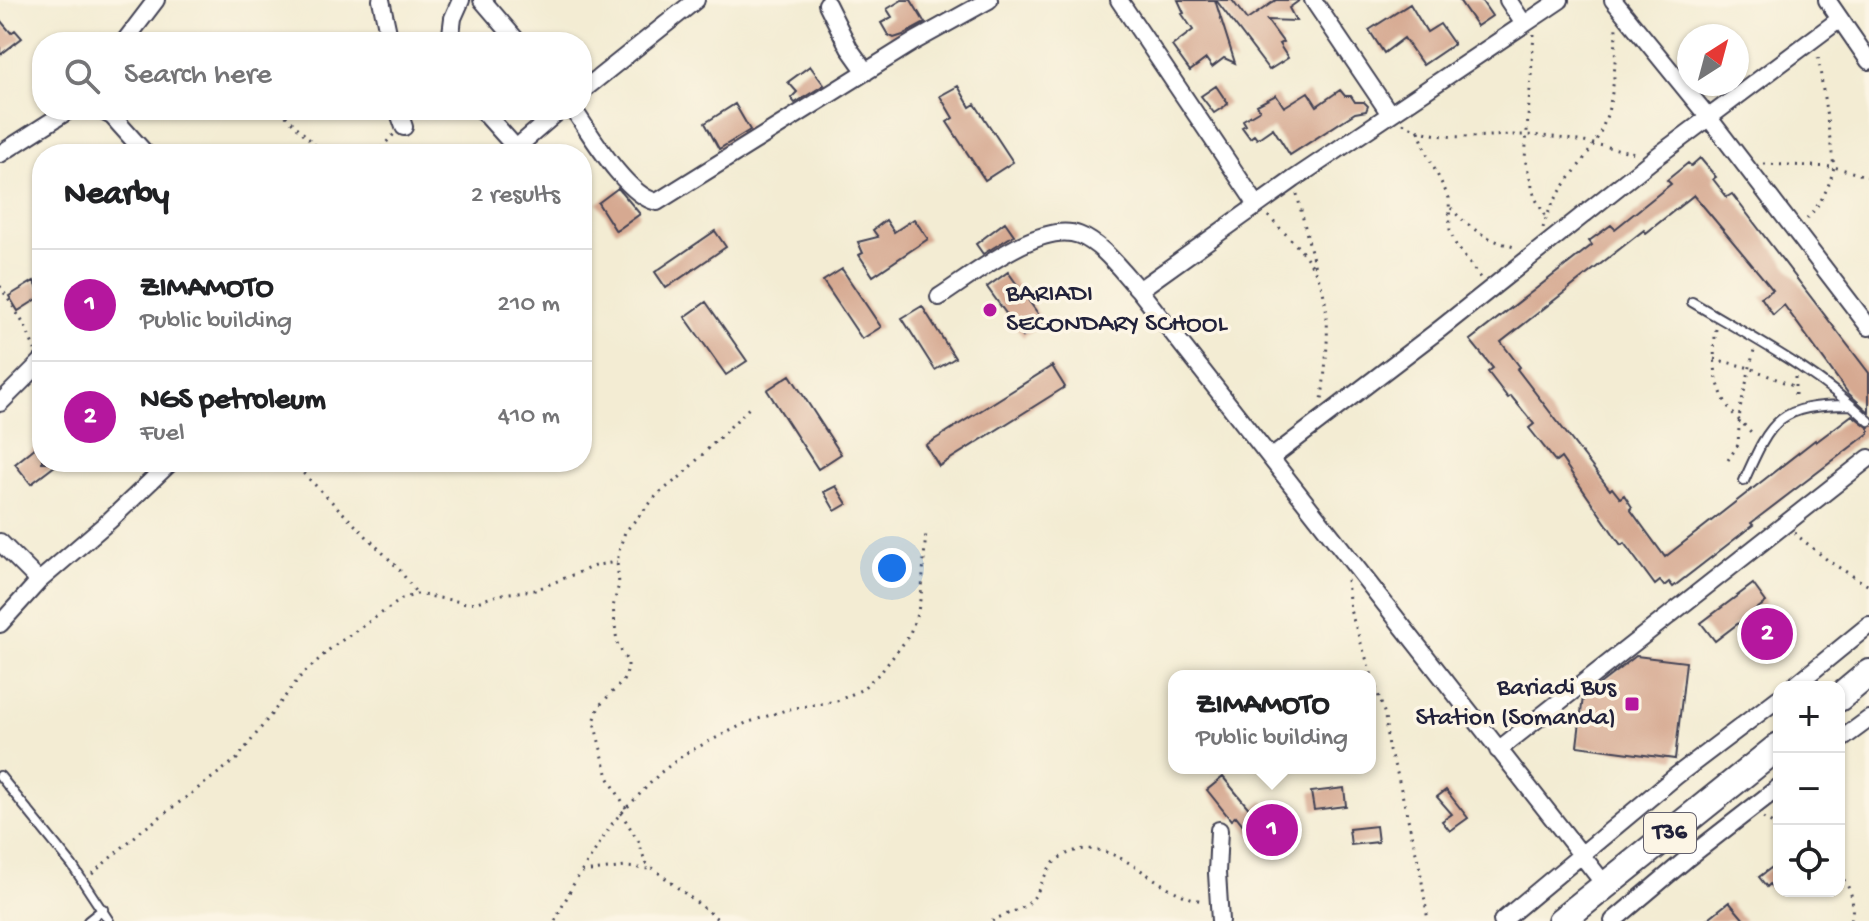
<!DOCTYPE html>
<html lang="en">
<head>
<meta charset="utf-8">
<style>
	:root { --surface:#fff; --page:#f2f2f2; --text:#202124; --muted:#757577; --line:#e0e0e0; --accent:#b5179e }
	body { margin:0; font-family:"Gochi Hand",sans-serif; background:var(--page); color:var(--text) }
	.controls { position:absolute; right:24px; bottom:24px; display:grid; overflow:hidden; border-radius:16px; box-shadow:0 2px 6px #0004 }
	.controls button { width:72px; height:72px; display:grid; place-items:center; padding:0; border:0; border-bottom:2px solid var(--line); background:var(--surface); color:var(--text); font:40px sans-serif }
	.compass { position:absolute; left:1677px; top:24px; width:72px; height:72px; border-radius:50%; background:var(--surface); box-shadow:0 2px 6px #0004; rotate:36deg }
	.you { position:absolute; left:892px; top:568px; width:28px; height:28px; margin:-20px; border:6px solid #fff; border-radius:50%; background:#1a73e8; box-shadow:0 0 0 12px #1a73e833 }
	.badge { display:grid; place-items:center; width:52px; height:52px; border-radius:50%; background:var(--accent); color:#fff; font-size:26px; font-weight:700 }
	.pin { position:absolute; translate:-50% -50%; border:4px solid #fff; box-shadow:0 2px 8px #0006 }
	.popup { position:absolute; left:1168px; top:670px; width:208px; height:104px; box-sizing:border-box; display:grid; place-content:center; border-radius:16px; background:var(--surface); filter:drop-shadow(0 2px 6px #0005); font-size:26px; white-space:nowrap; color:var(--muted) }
	.popup b { font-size:30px; color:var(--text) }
	.popup::after { content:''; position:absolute; left:50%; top:100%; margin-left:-16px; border:16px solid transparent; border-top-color:var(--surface) }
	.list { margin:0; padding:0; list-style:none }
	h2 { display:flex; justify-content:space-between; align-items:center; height:104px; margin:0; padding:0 32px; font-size:34px }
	h2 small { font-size:26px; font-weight:400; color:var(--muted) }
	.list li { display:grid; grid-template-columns:52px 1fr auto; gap:24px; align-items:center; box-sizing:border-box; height:112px; padding:0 32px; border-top:2px solid var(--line) }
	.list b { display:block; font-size:30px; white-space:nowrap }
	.list p { margin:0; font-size:26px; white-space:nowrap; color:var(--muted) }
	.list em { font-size:26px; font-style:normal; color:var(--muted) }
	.icon { flex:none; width:44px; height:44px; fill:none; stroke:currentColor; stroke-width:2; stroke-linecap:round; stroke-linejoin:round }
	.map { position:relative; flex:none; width:1869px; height:921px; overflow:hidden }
	.search { position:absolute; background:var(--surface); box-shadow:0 2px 6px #0004; left:32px; top:32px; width:560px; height:88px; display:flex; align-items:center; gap:20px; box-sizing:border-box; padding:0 28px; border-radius:32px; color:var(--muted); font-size:30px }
	.panel { position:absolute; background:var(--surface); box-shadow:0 2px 6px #0004; left:32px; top:144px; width:560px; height:328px; border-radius:32px }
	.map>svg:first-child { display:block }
	.building { fill:#d6a991 }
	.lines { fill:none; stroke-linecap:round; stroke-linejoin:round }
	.service-casing { stroke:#414052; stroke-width:12 }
	.minor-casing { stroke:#414052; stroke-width:20 }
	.trunk-casing { stroke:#414052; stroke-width:30 }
	.path { stroke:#414052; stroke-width:3; stroke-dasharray:2 6; stroke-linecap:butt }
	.service { stroke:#fff; stroke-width:8 }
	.minor { stroke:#fff; stroke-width:16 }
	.trunk { stroke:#fff; stroke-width:26 }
	.poi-dot { fill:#b5179e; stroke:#fcf5e5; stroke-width:3 }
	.labels { text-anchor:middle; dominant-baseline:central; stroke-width:7; stroke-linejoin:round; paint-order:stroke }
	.shield { fill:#fcf5e5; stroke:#63616e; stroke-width:2 }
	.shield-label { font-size:24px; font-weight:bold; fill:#22223b }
	.poi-label { font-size:26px; fill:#22223b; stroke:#fcf5e5; text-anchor:start }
</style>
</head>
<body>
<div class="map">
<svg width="1869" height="921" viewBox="0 0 1869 921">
	<rect width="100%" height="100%" fill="#fcf5e5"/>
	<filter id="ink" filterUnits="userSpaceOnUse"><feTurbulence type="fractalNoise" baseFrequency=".0125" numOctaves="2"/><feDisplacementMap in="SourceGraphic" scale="16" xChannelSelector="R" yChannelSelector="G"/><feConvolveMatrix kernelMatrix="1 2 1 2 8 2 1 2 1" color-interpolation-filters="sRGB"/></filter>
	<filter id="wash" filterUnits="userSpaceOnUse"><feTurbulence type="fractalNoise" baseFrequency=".006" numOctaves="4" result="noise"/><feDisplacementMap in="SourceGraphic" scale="32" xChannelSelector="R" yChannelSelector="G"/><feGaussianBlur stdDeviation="1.8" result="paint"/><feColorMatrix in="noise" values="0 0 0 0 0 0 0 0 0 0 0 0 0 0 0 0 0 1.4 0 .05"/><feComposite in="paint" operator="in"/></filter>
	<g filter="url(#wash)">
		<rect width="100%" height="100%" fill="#f3ecd3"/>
		<g id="blocks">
			<path class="building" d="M902,0H911L925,23L903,35L894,38L888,35L881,23L892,17L887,9Z
				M1178,0H1215L1235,63L1224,58L1212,67L1206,59L1190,71L1172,46L1193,30L1182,14L1184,13Z
				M1216,0H1232L1247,20L1276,0H1300L1289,8L1296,21L1267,20L1283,42L1279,44L1288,58L1269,70Z
				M1459,0H1481L1492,16L1477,26Z
				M1410,4L1427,32L1440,24L1454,44L1423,65L1404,38L1384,53L1369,30Z
				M0,20L11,33L15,30L22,38L0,55Z
				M810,66L824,85L795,103L791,98L797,92L788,82Z
				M958,86L970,107L975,104L1013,162L985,180L947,122L953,118L940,96Z
				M1216,86L1228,104L1214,113L1201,96Z
				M1340,90L1345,96H1351L1355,102H1364L1368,106L1366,111L1355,113L1290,155L1273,128L1257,139L1254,135L1250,138L1242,127L1246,125L1243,120L1260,110L1257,105L1276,95L1284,107L1308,92L1317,106Z
				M735,104L750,130L719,149L705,123Z
				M1700,158L1716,177L1713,179L1727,197L1732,194L1869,373V412L1848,393L1784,305L1773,315L1761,297L1773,290L1694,195L1646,233L1644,230L1501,342L1520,367L1517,369L1610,490L1612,488L1620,498L1624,495L1632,507L1630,509L1665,557L1815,440L1816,442L1852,415L1869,428V433L1751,523L1753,525L1673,587L1669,582L1664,586L1660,581L1655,585L1624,543L1621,545L1561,458L1556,462L1529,428L1534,424L1511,396L1508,398L1488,372L1493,368L1470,340L1592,245L1589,241L1611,225L1615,229L1671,184L1667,180L1688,163L1691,166Z
				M618,188L640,214L616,231L598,203Z
				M914,219L928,239L873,276L859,255L863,253L858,242L878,237L873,230L886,220L894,232Z
				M1005,222L1014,235L983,254L976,244Z
				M715,231L726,247L666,288L655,272Z
				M842,269L881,327L862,339L823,281Z
				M1008,272L1044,322L1023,337L987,287Z
				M34,281L42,296L18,311L9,296Z
				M706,302L747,361L726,375L685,317Z
				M922,306L955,358L935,370L902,318Z
				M1052,366L1065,387L939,466L926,445Z
				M790,375L841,454L818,469L767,390Z
				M42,442V462H60L31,484L15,464Z
				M836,486L847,504L835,511L824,492Z
				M1753,584L1766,602L1715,641L1701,623Z
				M1636,656L1686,662L1675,759L1577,746L1583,697Z
				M1223,777L1251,811L1263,801L1286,830L1262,849L1236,816L1231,820L1207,790Z
				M1344,788L1346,806L1314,810L1311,792Z
				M1446,790L1468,818L1450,831L1442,821L1452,814L1437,797Z
				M1376,826L1378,842L1351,845L1349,829Z
				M1779,862V894L1770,884L1767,887L1759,877Z
				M1729,902L1745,921H1705Z"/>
		</g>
	</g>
	<g filter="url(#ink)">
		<use href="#blocks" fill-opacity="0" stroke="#414052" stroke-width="2"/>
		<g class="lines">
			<g class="service-casing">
				<path id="service" d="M1692,302C1753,338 1817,371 1869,421
					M1744,481C1772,418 1779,405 1851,405
					M0,776L72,865L109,921
					M88,921L103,909"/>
			</g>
			<g class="minor-casing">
				<path id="minor" d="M381,0L390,42
					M482,0L518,42
					M1119,0L1257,205
					M1313,0L1390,114
					M1508,0L1524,24
					M1613,0L1709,118L1869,327
					M1827,0L1869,61
					M827,4L849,48L866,72
					M124,42L156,0
					M450,42L453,18L461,0
					M582,91L696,0
					M100,110L112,116L146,154
					M398,110L404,127
					M482,110L516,148
					M574,110C591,135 627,196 657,202L915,41L989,0
					M0,154L69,110
					M509,154L560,110
					M1139,290L1294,179L1560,0
					M939,297C972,276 1040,220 1079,235C1103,244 1122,272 1139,290L1605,885
					M0,403L42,361
					M1271,458L1440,329L1656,157L1840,19
					M0,542L39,581
					M0,624L39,581L109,521L171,462
					M1793,687L1869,625
					M1839,741L1869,719
					M1498,750L1869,458
					M1219,830L1217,873L1220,921
					M1502,921L1676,776L1779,698
					M1613,921L1689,857L1779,787"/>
			</g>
			<g class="trunk-casing">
				<path id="trunk" d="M1839,698L1869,673
					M1561,921L1779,746"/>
			</g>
			<path class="path" d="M1534,34L1525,159L1535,198L1546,217
				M280,110L324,154
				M416,118L425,110
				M1403,123C1442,145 1483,134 1525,135C1562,136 1599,145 1635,153
				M1419,131L1426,152L1449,198L1450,231L1456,245L1481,279
				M376,154L394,134
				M1764,164L1834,167L1869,177
				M1297,194L1315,268
				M1451,208C1470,230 1490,241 1518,248
				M1268,216C1285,234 1305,251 1316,273C1335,310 1325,362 1322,401
				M1807,219C1821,203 1829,188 1834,167L1818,56
				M1543,228C1552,194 1578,171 1595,142C1616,107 1615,66 1616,26
				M0,286L25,326L35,350
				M1716,329C1712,355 1714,385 1729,408C1736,419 1747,426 1754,436
				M1714,359L1750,368L1793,386
				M1795,377V401
				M1728,460L1738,445L1740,409L1754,350
				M292,462L399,569L417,594
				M1794,533L1830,562L1869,586
				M1347,580L1350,610L1385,715L1388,748L1397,773L1420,869L1428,921
				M626,808L608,777L594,722L599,706L623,681L628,670V663L617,643L613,607L619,584L617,562L620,547L625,532L658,494L680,477L751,406
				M621,813L639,842L645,862L720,921
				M1763,818L1779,828
				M582,872L626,867L650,869
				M1839,873C1852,890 1855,900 1851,921
				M92,874L140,832L237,759L300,677L331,648L402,599L417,594L467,603L477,602L501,594L535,590L597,565L617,562
				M555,921L573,885L614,821L660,773L686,753L746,723L789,709L837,701L861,690L882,671L909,636L918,611L922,589L926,530
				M992,921C1004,914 1021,911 1031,901C1042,889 1044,869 1058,859C1111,823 1155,897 1205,901"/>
			<use href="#service" class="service"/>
			<use href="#minor" class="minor"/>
			<use href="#trunk" class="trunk"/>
		</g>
	</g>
	<g class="poi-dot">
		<circle cx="990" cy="310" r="8"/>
		<rect x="1624" y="696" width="16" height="16" rx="4"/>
	</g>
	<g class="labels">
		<rect class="shield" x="1644" y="813" width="52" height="40" rx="6"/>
		<g class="shield-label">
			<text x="1670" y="833">T36</text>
		</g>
		<g class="poi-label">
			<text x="1006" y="295">BARIADI<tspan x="1006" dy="30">SECONDARY SCHOOL</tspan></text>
			<text x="1616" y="689" text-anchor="end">Bariadi Bus<tspan x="1616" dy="30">Station (Somanda)</tspan></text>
		</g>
	</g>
</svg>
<div class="controls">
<button>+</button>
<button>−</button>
<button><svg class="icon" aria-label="locate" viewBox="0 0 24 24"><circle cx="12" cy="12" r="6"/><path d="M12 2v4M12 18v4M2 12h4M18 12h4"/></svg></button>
</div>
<svg class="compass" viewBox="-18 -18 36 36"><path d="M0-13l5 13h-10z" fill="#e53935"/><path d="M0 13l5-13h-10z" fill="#757577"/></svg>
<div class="you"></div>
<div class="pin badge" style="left:1272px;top:830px">1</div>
<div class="popup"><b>ZIMAMOTO</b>Public building</div>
<div class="pin badge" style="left:1767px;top:634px">2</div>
<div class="search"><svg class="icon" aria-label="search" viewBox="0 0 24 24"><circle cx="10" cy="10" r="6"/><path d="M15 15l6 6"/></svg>Search here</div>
<section class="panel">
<h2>Nearby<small>2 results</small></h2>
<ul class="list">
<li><span class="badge">1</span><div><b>ZIMAMOTO</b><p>Public building</p></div><em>210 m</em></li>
<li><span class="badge">2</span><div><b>NGS petroleum</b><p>Fuel</p></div><em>410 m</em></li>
</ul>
</section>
</div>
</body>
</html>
